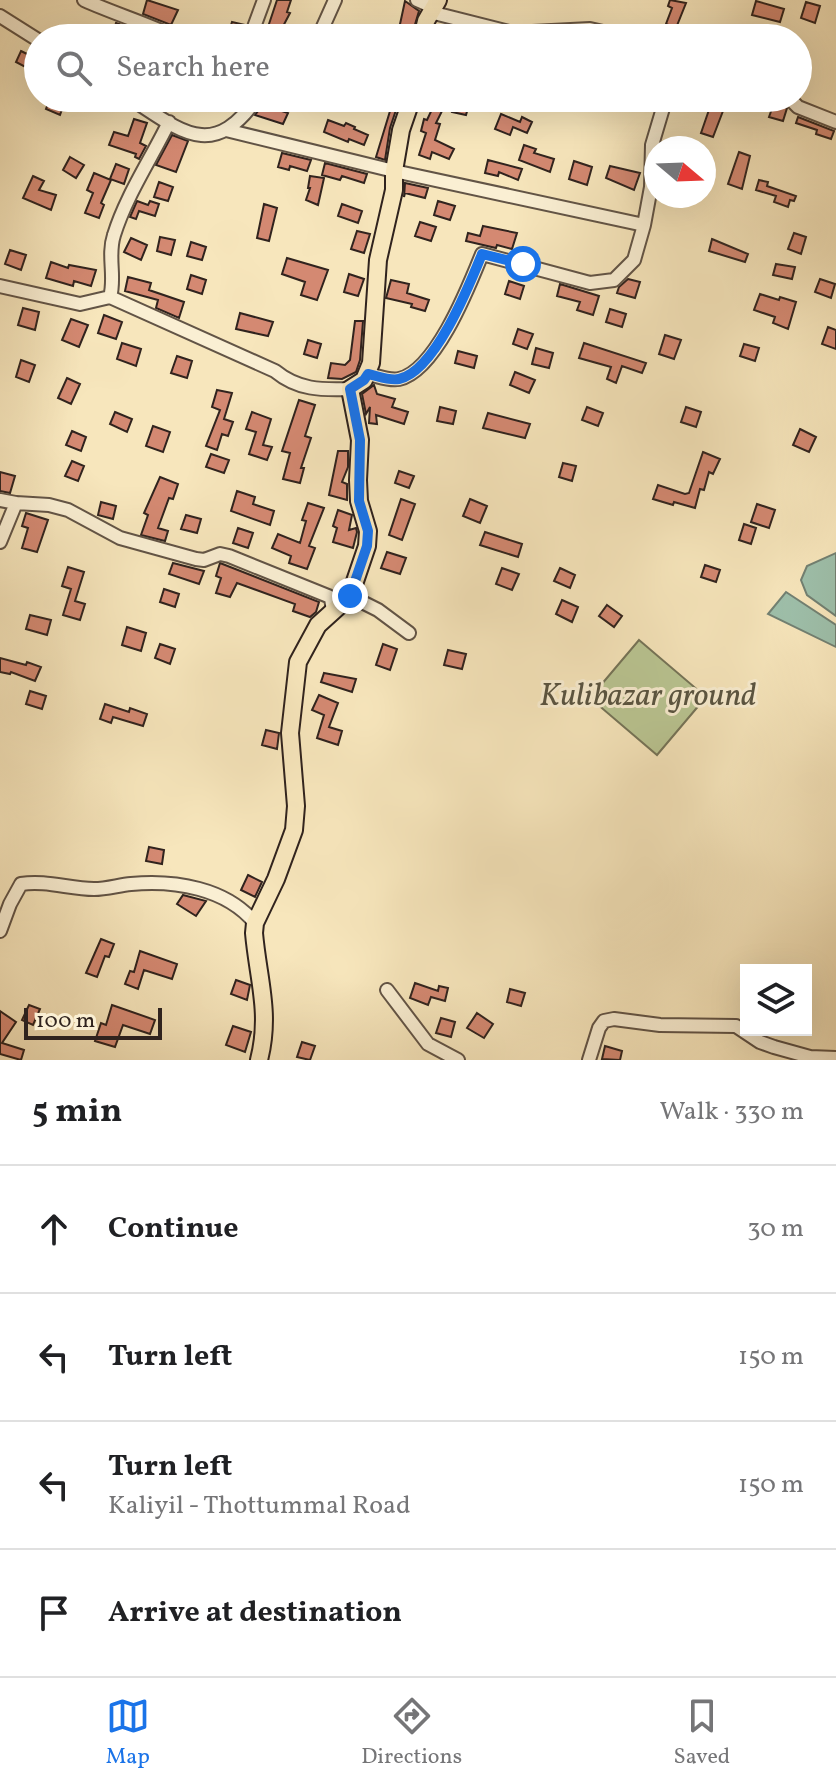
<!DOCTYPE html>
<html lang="en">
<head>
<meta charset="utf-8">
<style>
	:root { --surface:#fff; --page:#f6f6f6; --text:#202124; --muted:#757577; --line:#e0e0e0; --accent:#1a73e8 }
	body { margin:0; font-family:Vollkorn,serif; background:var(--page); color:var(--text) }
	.controls { position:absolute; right:24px; bottom:24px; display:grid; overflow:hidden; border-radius:0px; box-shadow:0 8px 32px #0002 }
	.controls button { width:72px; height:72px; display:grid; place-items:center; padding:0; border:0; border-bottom:2px solid var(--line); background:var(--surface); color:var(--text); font:40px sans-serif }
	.compass { position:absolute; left:644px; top:136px; width:72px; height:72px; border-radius:50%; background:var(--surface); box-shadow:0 8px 32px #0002; rotate:109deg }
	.scale { position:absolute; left:24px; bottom:20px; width:138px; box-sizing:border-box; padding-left:8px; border:4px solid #30231e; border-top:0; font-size:22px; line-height:28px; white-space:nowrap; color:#30231e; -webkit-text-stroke:6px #faefd3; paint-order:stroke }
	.stop { position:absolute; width:24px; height:24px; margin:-18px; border:6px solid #1a73e8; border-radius:50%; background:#fff }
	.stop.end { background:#1a73e8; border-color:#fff; box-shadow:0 2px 8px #0008 }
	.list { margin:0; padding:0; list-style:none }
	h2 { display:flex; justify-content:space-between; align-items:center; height:104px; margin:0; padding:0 32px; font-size:34px }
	h2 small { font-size:26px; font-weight:400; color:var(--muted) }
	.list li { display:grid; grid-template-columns:52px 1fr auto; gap:24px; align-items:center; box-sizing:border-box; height:128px; padding:0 32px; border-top:2px solid var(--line) }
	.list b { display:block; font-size:30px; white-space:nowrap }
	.list p { margin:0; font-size:26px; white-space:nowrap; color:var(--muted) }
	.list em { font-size:26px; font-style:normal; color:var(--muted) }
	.icon { flex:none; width:44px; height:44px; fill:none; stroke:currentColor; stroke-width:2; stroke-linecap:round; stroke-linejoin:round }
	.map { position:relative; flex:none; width:836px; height:1060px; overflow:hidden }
	.search { position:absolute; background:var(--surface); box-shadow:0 8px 32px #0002; left:24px; right:24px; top:24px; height:88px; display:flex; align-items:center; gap:20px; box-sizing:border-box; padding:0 28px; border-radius:44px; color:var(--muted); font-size:30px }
	.sheet { height:616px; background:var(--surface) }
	nav { display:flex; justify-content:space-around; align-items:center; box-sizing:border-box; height:112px; border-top:2px solid var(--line); background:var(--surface); font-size:22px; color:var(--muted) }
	nav a { display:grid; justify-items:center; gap:4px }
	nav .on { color:var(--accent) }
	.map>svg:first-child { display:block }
	.green { fill:#bac693; stroke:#757458; stroke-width:2 }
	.water { fill:#9ec0ab; stroke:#728173; stroke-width:2 }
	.building { fill:#d48972; stroke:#30231e; stroke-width:2 }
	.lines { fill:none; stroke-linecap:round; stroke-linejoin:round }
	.minor-casing { stroke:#625446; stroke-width:16 }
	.major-casing { stroke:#30231e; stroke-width:20 }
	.minor { stroke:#faefd3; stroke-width:12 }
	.major { stroke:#f7e6bc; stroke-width:16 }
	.route { stroke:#1a73e8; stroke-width:10 }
	.labels { text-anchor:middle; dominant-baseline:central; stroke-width:6; stroke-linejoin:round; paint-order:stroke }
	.park-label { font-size:32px; font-style:italic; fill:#595441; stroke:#faefd3 }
</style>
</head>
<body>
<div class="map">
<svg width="836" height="1060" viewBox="0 0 836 1060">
	<rect width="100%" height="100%" fill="#f7e6bc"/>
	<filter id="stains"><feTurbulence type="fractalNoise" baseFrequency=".0025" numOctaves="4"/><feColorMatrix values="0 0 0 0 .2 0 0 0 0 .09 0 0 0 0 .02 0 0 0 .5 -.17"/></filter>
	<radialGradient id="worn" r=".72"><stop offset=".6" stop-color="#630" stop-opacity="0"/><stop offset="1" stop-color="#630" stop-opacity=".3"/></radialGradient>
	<path class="green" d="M639,640L706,697L657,755L590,698Z"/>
	<path class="water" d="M836,553V616L807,595L801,580L807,566Z
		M786,592L836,625V647L768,614Z"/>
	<path class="building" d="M147,0L178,10L171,25L143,14Z
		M277,0H291L287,12L290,13L279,34L267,30Z
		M670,0L686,3L676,28L666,24L672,8L668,6Z
		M405,1L419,11L411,38H397Z
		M756,1L784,9L780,22L752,15Z
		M806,2L820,6L815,23L801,18Z
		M232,22L245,25L241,38H227Z
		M116,23L139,31L155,38H133L114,29Z
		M21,51L37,59L31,70L16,62Z
		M50,98H66L60,115L46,109Z
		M394,98H400L390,128L385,160L376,157Z
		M456,98L470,101L466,115L452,112Z
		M774,103L787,108L783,121L769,117Z
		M263,105L288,113L283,124L255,115Z
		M434,105L443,109L436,123L440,124L435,140L454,149L449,159L432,152L430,159L419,155L426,133L421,131L424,119L427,120Z
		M710,107L723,111L713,137L701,133Z
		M501,114L520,122L522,117L532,122L527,133L513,127L510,135L495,129Z
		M798,117L834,131L831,139L816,134L817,130L796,123Z
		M134,119L147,123L140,143L146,146L139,159L135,157L136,154L109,145L114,132L128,136Z
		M328,120L344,126L346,123L355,127L354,129L368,135L364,145L349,139L348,142L324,132Z
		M172,135L188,141L176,172L156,165Z
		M524,145L536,149L534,153L554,159L550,172L519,160Z
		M739,152L750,156L742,189L728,184Z
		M282,153L311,160L307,171L290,166L289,170L278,167Z
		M70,157L84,165L76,178L63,170Z
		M488,160L522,169L518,180L499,172L498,176L485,173Z
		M574,161L592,167L587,185L569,179Z
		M325,163L367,174L364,183L342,176L340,180L322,175Z
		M116,164L129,169L124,184L110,179Z
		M610,166L640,173L634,190L606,178Z
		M94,173L111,180L101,203L104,205L99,218L85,213L93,193L87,190Z
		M33,176L44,181L39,190L56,195L51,210L23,198Z
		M310,176L324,178L318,205L306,200L310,188H308Z
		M759,180L768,182L767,186L796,196L794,201L790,200L788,207L774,202L776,196L756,190Z
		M159,182L173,187L168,201L154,197Z
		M405,183L428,188L425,198L405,193L404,197Z
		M137,201L148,205L150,201L159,204L155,216L139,211L136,219L130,217Z
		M438,201L455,206L450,220L434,215Z
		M264,204L277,208L269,241L257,238Z
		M342,204L362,211L358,223L338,216Z
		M420,222L436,227L431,241L415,236Z
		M483,226L517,233L512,249L497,245L496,248L466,241L468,233L480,236Z
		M357,231L370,234L364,253L351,249Z
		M794,233L806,237L801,254L788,249Z
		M160,237L175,240L171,255L157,251Z
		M131,238L147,245L141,260L124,252Z
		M712,239L748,254L745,262L709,251Z
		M191,242L206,247L202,260L187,256Z
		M10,250L26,255L21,270L5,264Z
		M287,258L328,270L317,300L301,295L305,282L282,274Z
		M51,262L68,268L69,265L96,270L91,286L74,281L73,286L46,278Z
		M776,264L795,267L792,279L773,275Z
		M349,274L364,279L358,296L344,292Z
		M191,275L206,280L202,294L187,289Z
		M128,277L151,283L149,290L184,302L179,318L156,308L158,300L125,291Z
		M628,279L640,282L635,298L617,293L619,287Z
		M820,279L835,284L831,298L815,292Z
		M391,280L409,284L407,293L429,300L425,311L411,307L412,304L386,298Z
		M509,281L524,286L520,299L505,294Z
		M560,284L599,296L593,315L577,310L580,302L557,296Z
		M760,294L779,300L780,297L796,302L788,329L773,323L775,317L754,310Z
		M23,308L39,312L35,330L18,325Z
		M610,309L626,314L622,327L606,322Z
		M240,313L273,322L268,336L236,329Z
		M104,315L122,322L116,339L98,333Z
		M71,319L88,325L79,347L62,340Z
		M355,321H363L360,360L356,372L342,379L328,378L331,363L345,365L350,360Z
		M828,327L836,330V349L822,344Z
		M518,329L533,334L527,349L513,344Z
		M665,335L681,340L674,359L659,354Z
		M308,340L321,344L317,358L304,354Z
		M122,343L141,349L136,366L117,359Z
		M584,343L646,363L642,373L622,366L616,383L607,379L611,367L579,358Z
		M744,344L759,348L755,361L740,356Z
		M536,348L553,353L549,368L532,364Z
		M458,351L477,356L474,368L455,363Z
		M177,356L192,361L187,378L171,373Z
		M21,360L35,365L29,382L16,377Z
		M515,372L535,380L529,393L510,385Z
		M67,378L80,384L71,404L58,398Z
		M374,385L377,394L395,399L392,407L408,412L404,424L376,415L377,424L369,423L370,407L366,414L362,394Z
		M217,390L232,393L224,419L233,422L228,436L222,434L217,450L206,446L220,410L212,407Z
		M299,400L315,405L305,436L311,438L301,468H304L300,483L283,479L290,453L282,451Z
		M440,407L456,411L453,424L437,421Z
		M587,407L603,413L598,426L582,420Z
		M686,407L701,412L696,427L681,422Z
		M115,412L132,419L127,432L110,424Z
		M252,412L271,419L263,445L272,447L267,460L249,454L256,432L246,429Z
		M488,413L530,424L525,438L483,428Z
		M153,426L170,432L163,452L146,446Z
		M800,429L816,437L809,452L793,445Z
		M72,431L86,437L81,451L66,445Z
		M338,451H348V467L342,482L347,484V500L329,495Z
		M703,452L720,459L713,474L709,472L704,490L700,489L695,508L674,502L673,505L653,499L658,485L685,494L689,493Z
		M211,454L229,460L224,473L206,467Z
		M72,461L84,466L78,481L65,476Z
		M563,463L576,466L572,481L559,477Z
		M399,471L414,476L409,488L395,483Z
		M0,472L15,476L10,493L0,491Z
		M160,477L178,484L173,499L169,498L158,528L168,531L165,541L141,535L148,515L144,513Z
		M237,491L255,497L253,504L274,511L270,525L231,511Z
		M401,499L415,504L402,540L389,535Z
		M470,499L487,506L480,523L463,516Z
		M101,502L116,506L113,519L98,515Z
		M308,503L324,508L309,546L315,548L307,569L289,563L291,556L272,548L278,534L300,543L306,521L302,520Z
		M757,504L775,510L769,528L751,522Z
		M338,510L352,515L349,530L356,528L357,532L353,548L333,542L337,528L333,526Z
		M26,513L48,520L37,552L22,548L28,528L22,526Z
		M186,515L201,519L197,533L181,529Z
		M744,524L756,528L751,544L739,540Z
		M238,528L253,533L248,548L233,543Z
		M485,532L522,544L518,557L480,545Z
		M387,552L406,558L400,574L381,568Z
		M173,563L204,571L199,584L169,574Z
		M220,563L319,602L316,612L310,617L293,611L295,604L237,583L230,597L216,593L221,578L216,576Z
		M705,565L720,570L716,582L701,577Z
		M68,567L84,572L75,601L85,604L80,620L63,615L71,589L62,586Z
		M502,568L519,574L512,590L496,584Z
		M560,568L575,575L570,588L554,581Z
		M164,589L179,594L175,607L160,602Z
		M562,600L578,607L572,622L556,614Z
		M607,605L622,616L614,627L599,616Z
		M30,615L51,620L47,635L26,629Z
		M127,627L146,633L141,651L122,645Z
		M160,644L175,649L170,664L155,658Z
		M383,644L397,649L390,670L376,665Z
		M448,650L466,654L462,669L444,665Z
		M0,658L26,665L27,662L41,667L35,681L11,672L10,674L0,672Z
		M324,673L356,679L352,692L321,682Z
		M30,691L46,696L42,709L26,704Z
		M319,695L338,703L329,727L342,731L338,745L317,738L324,715L312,710Z
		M105,704L129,712L130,708L147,714L143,726L113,717L111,723L100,719Z
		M266,730L279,733L277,749L262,745Z
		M149,847L164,850L162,864L146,861Z
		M248,875L262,882L255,897L241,890Z
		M183,895L206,901L196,916L177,904Z
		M101,939L114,944L109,957L105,956L97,977L86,973Z
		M140,951L177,964L172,979L144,970L138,989L125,984L130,971L134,972Z
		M236,980L250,985L247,1000L231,994Z
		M415,983L438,991L439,986L448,988L445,1001L431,997L428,1005L410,998Z
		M510,989L525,993L521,1006L507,1002Z
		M29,1005L40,1009L33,1025L22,1020Z
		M112,1005L155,1020L150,1034L123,1025L115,1047L95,1041L101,1023L106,1025Z
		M0,1011L16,1022L2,1043L24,1050L21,1060L0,1054Z
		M477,1013L493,1024L484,1038L467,1028Z
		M441,1018L455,1022L451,1037L436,1033Z
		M233,1026L251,1032L245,1052L226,1045Z
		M302,1042L315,1046L310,1060L297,1057Z
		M605,1046L622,1051L620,1060L602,1059Z"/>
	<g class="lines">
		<g class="minor-casing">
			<path id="minor" d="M84,0C115,14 146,23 177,38
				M417,0L433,7
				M430,12L513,33L590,29L629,38
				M0,16L38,40
				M250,38L264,0
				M318,38L335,0
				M130,98C182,132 213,161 257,98
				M789,98L798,107L836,122
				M226,130L394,171L644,225
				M0,286L80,304L110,297L275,371C298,390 321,390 350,389
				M110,297C116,277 107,256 114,235C126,196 151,159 169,122
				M368,374C378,376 389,381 399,379C436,371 469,286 482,254L590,283L614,280L634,260L644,225L651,187L652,145L666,98
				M0,500L16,503
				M0,542L16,503L49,505L68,510L120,538L196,559L204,560L220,554L229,556L328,596L331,598L333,611
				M350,596L378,610L409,633
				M0,931L10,904L21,884C46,880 70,889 94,889C107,889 119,885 131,884C175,880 226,888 255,923
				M387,990L428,1044L458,1060
				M589,1060L599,1028L604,1021L614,1019L660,1025L736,1026L760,1042L774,1047L810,1057L836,1058"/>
		</g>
		<g class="major-casing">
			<path id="major" d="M422,38L426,21L438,0
				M259,1060C271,1013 258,979 254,933L255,923L276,879L294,830L296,806L290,733L298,662L318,625L350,596L367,546L368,531L359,501L358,480L360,440L350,389L364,380L371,363L378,260L394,190V171L401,130L412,98"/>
		</g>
		<use href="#minor" class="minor"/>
		<use href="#major" class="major"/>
	</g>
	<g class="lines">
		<path class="route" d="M350,596L367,546L368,531L359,501L360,440L350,389L364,380L368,374C378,376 389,381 399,379C435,371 469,286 482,254L523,264"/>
	</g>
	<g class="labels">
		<g class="park-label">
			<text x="648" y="697">Kulibazar ground</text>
		</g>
	</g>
	<rect width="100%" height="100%" filter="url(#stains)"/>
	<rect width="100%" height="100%" fill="url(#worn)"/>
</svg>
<div class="controls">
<button><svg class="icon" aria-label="layers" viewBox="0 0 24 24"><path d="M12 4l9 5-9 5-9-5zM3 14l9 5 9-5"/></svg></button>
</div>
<svg class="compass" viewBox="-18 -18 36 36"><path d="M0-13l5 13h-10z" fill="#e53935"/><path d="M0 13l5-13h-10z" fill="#757577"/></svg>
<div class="scale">100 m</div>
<div class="stop" style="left:523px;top:264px"></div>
<div class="stop end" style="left:350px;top:596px"></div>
<div class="search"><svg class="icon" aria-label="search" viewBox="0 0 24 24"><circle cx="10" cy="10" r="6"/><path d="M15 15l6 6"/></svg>Search here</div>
</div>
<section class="sheet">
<h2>5 min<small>Walk · 330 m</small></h2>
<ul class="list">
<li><svg class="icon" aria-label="ahead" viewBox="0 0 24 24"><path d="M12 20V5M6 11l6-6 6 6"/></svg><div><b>Continue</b></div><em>30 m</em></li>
<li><svg class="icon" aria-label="left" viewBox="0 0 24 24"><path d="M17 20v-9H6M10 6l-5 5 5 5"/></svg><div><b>Turn left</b></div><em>150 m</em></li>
<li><svg class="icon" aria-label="left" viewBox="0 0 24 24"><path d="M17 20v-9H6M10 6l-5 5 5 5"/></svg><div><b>Turn left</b><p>Kaliyil - Thottummal Road</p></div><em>150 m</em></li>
<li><svg class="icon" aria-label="arrive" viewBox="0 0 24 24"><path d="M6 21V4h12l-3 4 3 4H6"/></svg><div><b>Arrive at destination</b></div></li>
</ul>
</section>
<nav>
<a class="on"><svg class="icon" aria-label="map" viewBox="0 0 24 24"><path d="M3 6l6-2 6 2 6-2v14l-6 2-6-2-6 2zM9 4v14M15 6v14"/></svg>Map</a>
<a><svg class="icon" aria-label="directions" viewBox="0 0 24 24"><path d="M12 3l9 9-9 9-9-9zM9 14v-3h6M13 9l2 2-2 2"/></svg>Directions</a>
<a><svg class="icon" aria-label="saved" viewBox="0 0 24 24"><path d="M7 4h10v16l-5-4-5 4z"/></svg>Saved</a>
</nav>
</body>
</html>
